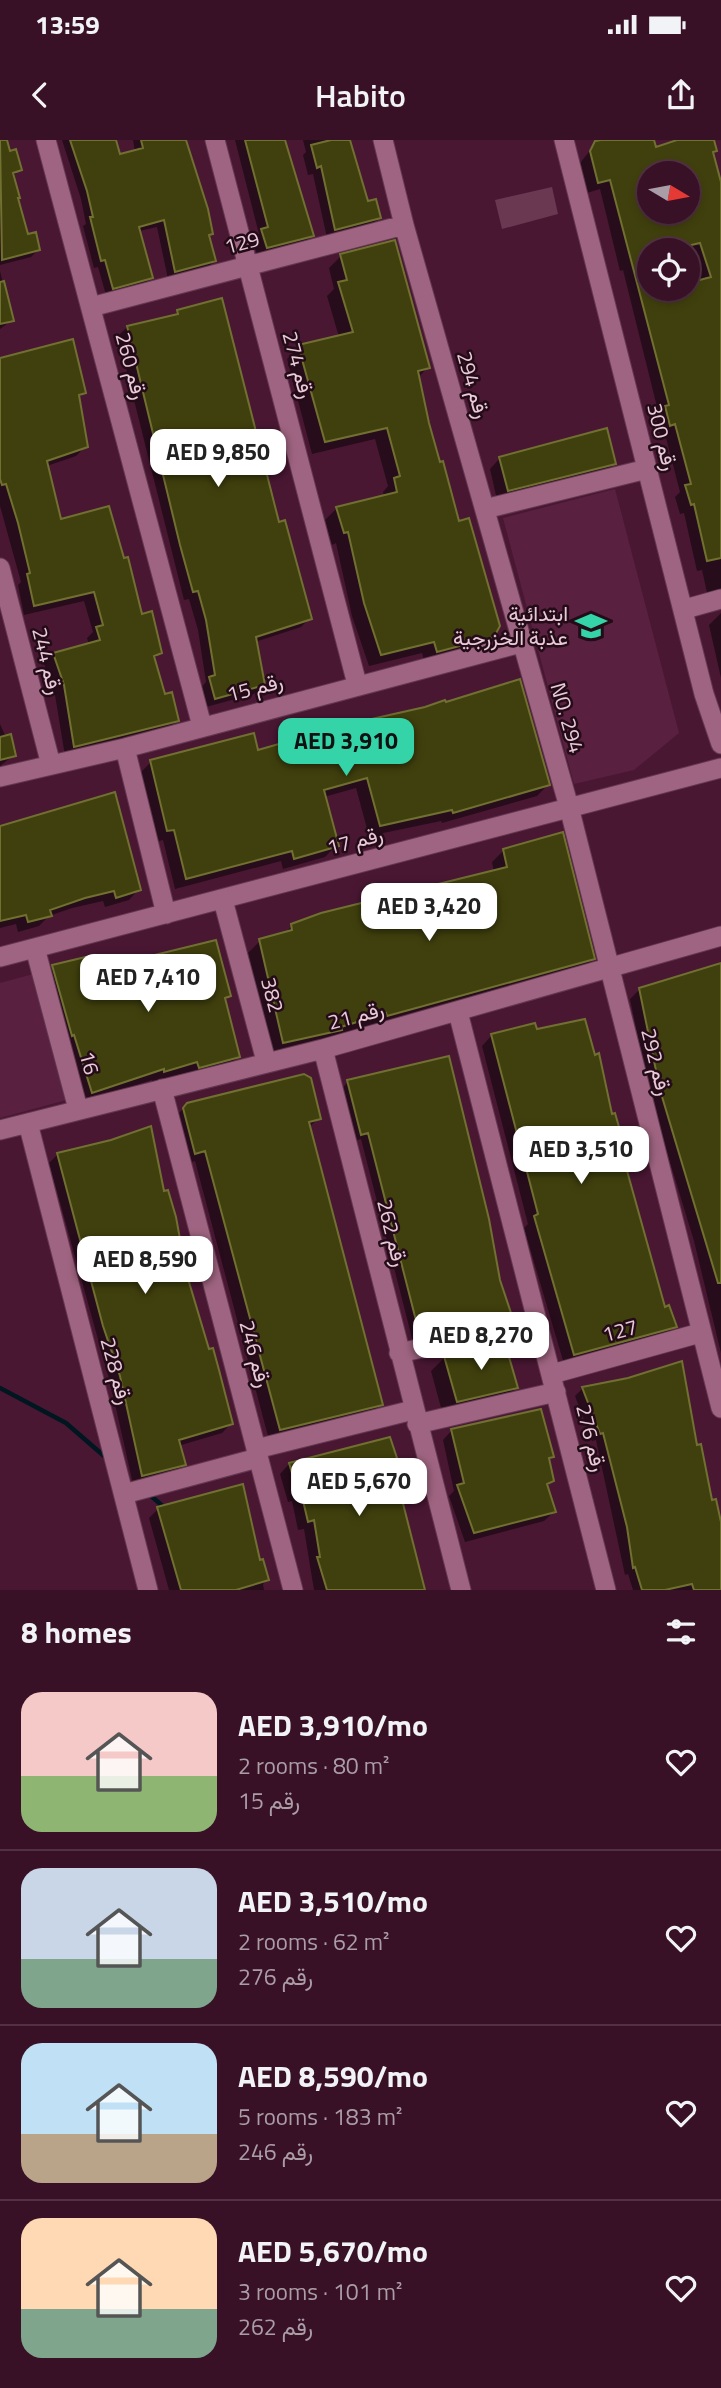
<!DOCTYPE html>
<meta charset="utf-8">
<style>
:root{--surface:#381126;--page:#3f1a2e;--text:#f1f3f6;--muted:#ab9da7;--line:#523143;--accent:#34d4a8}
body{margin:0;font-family:"Titillium Web",Vazirmatn,sans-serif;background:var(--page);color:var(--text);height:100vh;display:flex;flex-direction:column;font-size:26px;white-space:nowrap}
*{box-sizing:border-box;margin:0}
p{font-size:23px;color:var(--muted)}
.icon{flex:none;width:38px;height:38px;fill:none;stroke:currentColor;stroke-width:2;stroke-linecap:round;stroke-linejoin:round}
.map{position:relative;height:1450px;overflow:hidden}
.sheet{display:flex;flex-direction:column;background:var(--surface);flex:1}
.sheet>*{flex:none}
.needle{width:46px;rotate:100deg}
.controls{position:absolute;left:637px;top:21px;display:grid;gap:14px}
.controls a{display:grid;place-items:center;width:63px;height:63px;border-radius:50%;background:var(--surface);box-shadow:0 4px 10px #0003,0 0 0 2px var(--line);font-size:35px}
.price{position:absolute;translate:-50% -60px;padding:0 16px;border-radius:14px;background:#fff;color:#222;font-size:23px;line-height:46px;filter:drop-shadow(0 2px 4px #0008)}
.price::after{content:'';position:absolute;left:50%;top:42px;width:21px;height:16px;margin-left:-10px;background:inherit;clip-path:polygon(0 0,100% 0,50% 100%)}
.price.selected{background:var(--accent);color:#111}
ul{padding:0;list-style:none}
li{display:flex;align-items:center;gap:21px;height:175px;padding:0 21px}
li+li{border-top:2px solid var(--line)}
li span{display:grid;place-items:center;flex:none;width:196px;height:140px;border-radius:21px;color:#555}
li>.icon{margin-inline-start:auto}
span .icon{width:84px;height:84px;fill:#fffc;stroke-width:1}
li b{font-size:30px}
h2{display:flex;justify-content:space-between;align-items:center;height:84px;padding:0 21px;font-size:30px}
.status{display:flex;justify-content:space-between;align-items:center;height:49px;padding:0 35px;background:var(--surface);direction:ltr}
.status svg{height:19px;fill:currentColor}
header{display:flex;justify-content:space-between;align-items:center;height:91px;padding:0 21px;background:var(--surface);font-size:32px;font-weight:600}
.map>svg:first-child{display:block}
.built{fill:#592040}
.green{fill:#6b3852}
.shadow{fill:#0007;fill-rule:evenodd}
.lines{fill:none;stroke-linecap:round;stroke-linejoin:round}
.stream{stroke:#001621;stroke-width:4.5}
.building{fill:#40400e;stroke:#707031;stroke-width:2;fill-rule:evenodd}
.minor-casing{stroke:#633850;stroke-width:21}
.minor{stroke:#9f6481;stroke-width:19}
.labels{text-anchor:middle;stroke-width:5;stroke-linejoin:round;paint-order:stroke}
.street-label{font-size:21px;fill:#eac9d8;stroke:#230c18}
.poi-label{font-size:21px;fill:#eac9d8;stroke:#230c18;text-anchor:end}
</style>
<div class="status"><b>13:59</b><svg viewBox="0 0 49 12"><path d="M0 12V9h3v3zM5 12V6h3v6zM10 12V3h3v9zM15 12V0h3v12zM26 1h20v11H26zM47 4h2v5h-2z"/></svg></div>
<header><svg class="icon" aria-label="back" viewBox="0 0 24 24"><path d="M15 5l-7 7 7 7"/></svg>Habito<svg class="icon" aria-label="share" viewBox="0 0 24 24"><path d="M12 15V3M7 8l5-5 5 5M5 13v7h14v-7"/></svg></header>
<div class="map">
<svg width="721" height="1450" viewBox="0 0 721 1450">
<rect width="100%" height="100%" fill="#4a1733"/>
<!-- built -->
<path class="built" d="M615,349L679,593L634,630L574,644L503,378Z
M37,833L70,959L0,978V843Z"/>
<!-- green -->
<path class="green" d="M552,47L558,74L502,89L495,60Z"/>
<!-- shadow -->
<path class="shadow" d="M0,0H6L20,30L12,37L16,59L27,96L38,110L31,117L0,125Z
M62,0H114L118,16L135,12L133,0H184L211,94L207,97L214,121L207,128L168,139L157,87L139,91L151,138L143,145L106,155L98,127L94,128L83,86L86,84L81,59Z
M235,0H285L312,95L303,105L258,117L252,100L259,94Z
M303,0H349L366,63L379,78L371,86L327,98L313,34L308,35L303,15L306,12Z
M609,0H652L655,9L682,0H712L715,10L711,14L721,49V464L708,457L702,430L697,431L684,373L680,374L675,357L680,352L672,321L665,294L660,295L656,278L659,275L623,130L620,131L600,49L587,53L580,23L596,3ZM649,33H688V72H676L699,142L688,145V149H649V110H679L671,72H649Z
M341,116L428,227L418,238L427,283L492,495L479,508L425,523L422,513L369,526L352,476L336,403L332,405L325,380L337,368L384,357L383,352L388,346L375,299L312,314L287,219L299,207L339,197L327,156L334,149L329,128Z
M0,131L12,180L0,189Z
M178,171L310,478L301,487L255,502L263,545L254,554L206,567L201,548L206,542L198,490L189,459L184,460L118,196L127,187L173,177Z
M0,219L84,252L78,259L86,306L76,316L47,326L60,382L140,476L160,513L153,520L163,556L177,580L167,590L65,616L55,555L44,524L54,514L89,505L87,498L93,492L84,461L24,475L18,445L21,442L0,366Z
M500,318L614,324L603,334L497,360L490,329Z
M721,473V538L709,485Z
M0,584L14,615L0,626Z
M257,613L548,645L537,656L442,683L441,681L369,696L356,648L324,657L337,705L325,717L283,729L281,721L175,749L163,700L156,702L140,633L151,622Z
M0,688L139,749L129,760L105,767L103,761L72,768L49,776L39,786L18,792L16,784L0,788Z
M504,710L593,819L581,831L272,914L248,813L260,801L284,794L292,786L494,732L492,722Z
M135,822L229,856L224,861L238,917L227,928L187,938L186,933L153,943L152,940L80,963L42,838L53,827L97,836L130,826Z
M721,825V1213L694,1101L651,960L630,859L640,849Z
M492,895L610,976L625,1019L622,1022L663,1169L675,1186L665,1196L564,1224L524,1088L528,1084L482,906Z
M348,942L498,1141L510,1176L503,1183L413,1202L361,999L353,1001L341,949Z
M188,964L319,978L308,988L381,1264L370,1275L269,1300L195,1021L184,1024L176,976Z
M58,1014L163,1054L231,1284L222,1293L178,1306L184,1324L175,1333L133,1344L111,1246L49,1023Z
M445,1217L516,1248L502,1262L443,1275L431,1231Z
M583,1248L695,1307L710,1362L721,1382V1450H633L628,1434L625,1435L596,1300L592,1301L575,1256Z
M452,1290L552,1316L548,1320L552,1341L546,1347L554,1372L544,1381L465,1402L449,1356L454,1351L443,1300Z
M289,1324L398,1326L393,1331L425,1450H314L304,1389L298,1390L292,1361L288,1362L280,1334Z
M158,1369L259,1422L267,1440L263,1444L264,1450H169L149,1378Z"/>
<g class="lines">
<!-- stream -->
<path class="stream" d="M0,1248L66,1283L104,1316
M150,1355L166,1369"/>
</g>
<!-- building -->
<path class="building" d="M0,0H7L10,11L16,9L22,30L13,33L20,58H18L28,94L36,92L40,110L2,120Z
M70,0H116L120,14L143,8L141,0H186L208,69L213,94L209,95L216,121L175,132L164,80L139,87L153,138L113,149L105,120L101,121L90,77H93L87,51Z
M245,0H285L314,96L267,108L261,89L268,87Z
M331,0H350L368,61L376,59L381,78L335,90L321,26L317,28L311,5Z
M601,0H654L656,7L677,0H714L717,11L713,12L721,42V418L707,421L694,364L691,365L685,345L691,344L675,284L670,286L665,266L669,265L610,40L598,43L590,11L595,1ZM649,33H688V72H649ZM700,103L711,137L688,143V149H668L649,154V110H670Z
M395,100L430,228L418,231L429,283L440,322L443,321L459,381L469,378L500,486L494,497L437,512L434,502L381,515L364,463L348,392L344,393L336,367L397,352L394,338L400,336L387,288L325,302L298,205L353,192L338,142L347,140L340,114Z
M4,141L14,181L0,184V142Z
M222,158L279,382L285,380L312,479L256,497L265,545L215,559L209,537L215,535L206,480L198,451L193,452L180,405L127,186L178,174L177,170Z
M73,199L86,253L79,255L88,307L47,321L61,379L109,366L124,418L128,417L142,474L152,471L162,513L154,516L165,554L172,552L179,581L74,607L64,545L53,513L100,500L96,487L103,485L94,452L34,466L27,434L30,433L18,383L6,344L2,345L0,339V218Z
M607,288L616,324L508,351L499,317Z
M520,539L550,645L453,673L452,670L380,686L367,638L324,650L339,706L294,719L292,711L186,739L174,690L167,691L150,620L254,593L258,610L345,585L425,567L445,560L446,562Z
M11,594L16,616L0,620V597Z
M115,652L141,750L116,758L114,751L85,758L50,770L52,776L28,782L26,775L0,781V686Z
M563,692L595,819L387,876L386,873L341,887L342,890L283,903L259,799L292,790L291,784L321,773L507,727L503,709Z
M216,800L231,856L225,858L240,917L199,928L197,922L164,932V929L92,953L74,895L72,896L52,825L94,815L99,834L134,823V820Z
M721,823V1143H718L660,950L639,848Z
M585,879L595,915L599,913L612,974L615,973L621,994L627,1019L624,1020L665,1167L669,1165L677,1187L574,1215L534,1076L538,1074L491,894L535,883L537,889Z
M449,916L489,1079L500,1140L512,1176L420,1196L368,993L361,995L347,940Z
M304,934L311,938L321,979L309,982L383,1265L280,1290L205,1011L195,1014L183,968L187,963Z
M151,986L164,1051L168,1050L176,1077L186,1132L209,1209L213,1208L219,1230L233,1284L179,1300L186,1325L142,1336L120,1236L103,1186L57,1013L111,1000Z
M505,1203L518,1248L457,1262L444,1216Z
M682,1221L697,1305L701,1304L712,1360L716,1359L721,1382V1450H694L692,1444L665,1450H642L635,1427L633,1428L627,1387L603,1293L600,1294L582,1247L628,1238Z
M541,1269L554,1317L549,1318L554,1341L547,1344L556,1372L474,1393L457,1345L464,1343L451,1289Z
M390,1297L400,1327L394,1328L425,1450H327L317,1417H320L314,1380L308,1382L301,1352L298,1353L289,1323Z
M243,1344L260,1420L263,1419L269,1440L236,1450H181L157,1367Z"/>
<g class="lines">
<defs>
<path id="minor" d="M46,0L202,586
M215,0L357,544
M383,0L404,85L569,667L721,1268
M564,0L704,554L721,604
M91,167L404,85
M485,369L647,329
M0,428L51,625
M685,469L721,459
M125,608L166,774
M0,637L125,608L521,503
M223,760L266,921
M35,808L78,969
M0,817L721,628
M458,872L606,1450
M323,909L461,1450
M162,949L293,1450
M28,983L148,1450
M0,990L323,909L721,796
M399,1213L538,1183
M552,1234L700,1193
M417,1284L556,1252
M256,1309L413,1270
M124,1354L258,1318"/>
</defs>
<!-- minor casing -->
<use href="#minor" class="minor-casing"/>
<!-- minor -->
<use href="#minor" class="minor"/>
</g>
<!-- icons -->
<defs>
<symbol id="school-bare" viewBox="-9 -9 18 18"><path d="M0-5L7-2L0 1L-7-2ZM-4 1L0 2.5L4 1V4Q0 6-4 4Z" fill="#34d4a8" stroke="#230c18" stroke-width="2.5" paint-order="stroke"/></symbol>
</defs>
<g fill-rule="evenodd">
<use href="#school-bare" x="569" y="464" width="44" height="44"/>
</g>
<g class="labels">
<!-- street labels -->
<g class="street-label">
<text transform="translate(242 103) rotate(-15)" y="7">129</text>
<text transform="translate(298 225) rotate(75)" y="7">رقم 274</text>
<text transform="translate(131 226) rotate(75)" y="7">رقم 260</text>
<text transform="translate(473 245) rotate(74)" y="7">رقم 294</text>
<text transform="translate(662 297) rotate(76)" y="7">رقم 300</text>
<text transform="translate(47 521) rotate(76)" y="7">رقم 244</text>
<text transform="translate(255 548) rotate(-15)" y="7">رقم 15</text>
<text transform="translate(567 578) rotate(74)" y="7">NO. 294</text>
<text transform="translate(355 701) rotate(-15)" y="7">رقم 17</text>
<text transform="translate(272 855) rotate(75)" y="7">382</text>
<text transform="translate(356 876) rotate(-15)" y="7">رقم 21</text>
<text transform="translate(656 922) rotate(76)" y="7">رقم 292</text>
<text transform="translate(89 923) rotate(75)" y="7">16</text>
<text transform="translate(392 1093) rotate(76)" y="7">رقم 262</text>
<text transform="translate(620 1191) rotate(-15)" y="7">127</text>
<text transform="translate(255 1214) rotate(75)" y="7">رقم 246</text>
<text transform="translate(116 1231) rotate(75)" y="7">رقم 228</text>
<text transform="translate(591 1298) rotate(76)" y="7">رقم 276</text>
</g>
<!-- poi labels -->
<g class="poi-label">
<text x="568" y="481">ابتدائية<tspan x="568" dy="24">عذبة الخزرجية</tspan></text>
</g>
</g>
</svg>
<div class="controls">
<a><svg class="needle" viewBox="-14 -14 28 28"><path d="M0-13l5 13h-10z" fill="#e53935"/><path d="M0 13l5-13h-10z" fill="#ab9da7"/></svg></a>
<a><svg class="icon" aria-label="locate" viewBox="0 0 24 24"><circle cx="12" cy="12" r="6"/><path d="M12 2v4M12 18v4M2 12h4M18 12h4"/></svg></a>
</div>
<b class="price" style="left:218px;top:349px">AED 9,850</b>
<b class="price selected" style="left:346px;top:638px">AED 3,910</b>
<b class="price" style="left:429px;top:803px">AED 3,420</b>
<b class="price" style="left:148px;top:874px">AED 7,410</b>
<b class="price" style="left:581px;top:1046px">AED 3,510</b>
<b class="price" style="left:145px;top:1156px">AED 8,590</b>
<b class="price" style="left:481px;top:1232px">AED 8,270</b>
<b class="price" style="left:359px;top:1378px">AED 5,670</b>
</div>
<section class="sheet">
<h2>8 homes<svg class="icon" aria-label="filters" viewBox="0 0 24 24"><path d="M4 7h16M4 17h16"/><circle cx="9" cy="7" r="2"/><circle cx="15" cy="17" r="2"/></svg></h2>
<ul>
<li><span style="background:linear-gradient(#f6c9c9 60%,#8fb573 0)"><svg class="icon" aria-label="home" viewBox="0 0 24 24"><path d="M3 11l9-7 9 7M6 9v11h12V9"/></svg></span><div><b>AED 3,910/mo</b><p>2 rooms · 80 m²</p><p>رقم 15</p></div><svg class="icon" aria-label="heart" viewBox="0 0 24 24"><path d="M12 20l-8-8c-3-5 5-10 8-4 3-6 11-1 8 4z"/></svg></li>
<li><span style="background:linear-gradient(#c9d6e8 65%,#7fa58c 0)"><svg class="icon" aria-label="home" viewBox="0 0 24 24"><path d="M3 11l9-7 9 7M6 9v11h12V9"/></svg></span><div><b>AED 3,510/mo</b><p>2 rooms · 62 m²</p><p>رقم 276</p></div><svg class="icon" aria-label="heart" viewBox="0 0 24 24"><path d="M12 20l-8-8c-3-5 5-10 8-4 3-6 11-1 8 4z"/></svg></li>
<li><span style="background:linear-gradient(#bfe0f5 65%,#b9a48a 0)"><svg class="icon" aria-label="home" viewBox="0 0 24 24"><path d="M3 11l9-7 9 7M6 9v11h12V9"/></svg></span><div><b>AED 8,590/mo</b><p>5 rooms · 183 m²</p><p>رقم 246</p></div><svg class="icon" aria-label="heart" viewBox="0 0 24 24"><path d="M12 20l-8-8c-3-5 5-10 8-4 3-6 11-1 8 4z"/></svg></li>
<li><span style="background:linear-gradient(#ffd9b3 65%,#7fa58c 0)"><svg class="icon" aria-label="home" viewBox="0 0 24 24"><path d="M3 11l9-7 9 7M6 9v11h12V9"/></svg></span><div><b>AED 5,670/mo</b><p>3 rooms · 101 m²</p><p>رقم 262</p></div><svg class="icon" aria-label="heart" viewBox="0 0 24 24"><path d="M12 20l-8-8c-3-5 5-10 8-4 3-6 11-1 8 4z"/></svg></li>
</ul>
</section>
